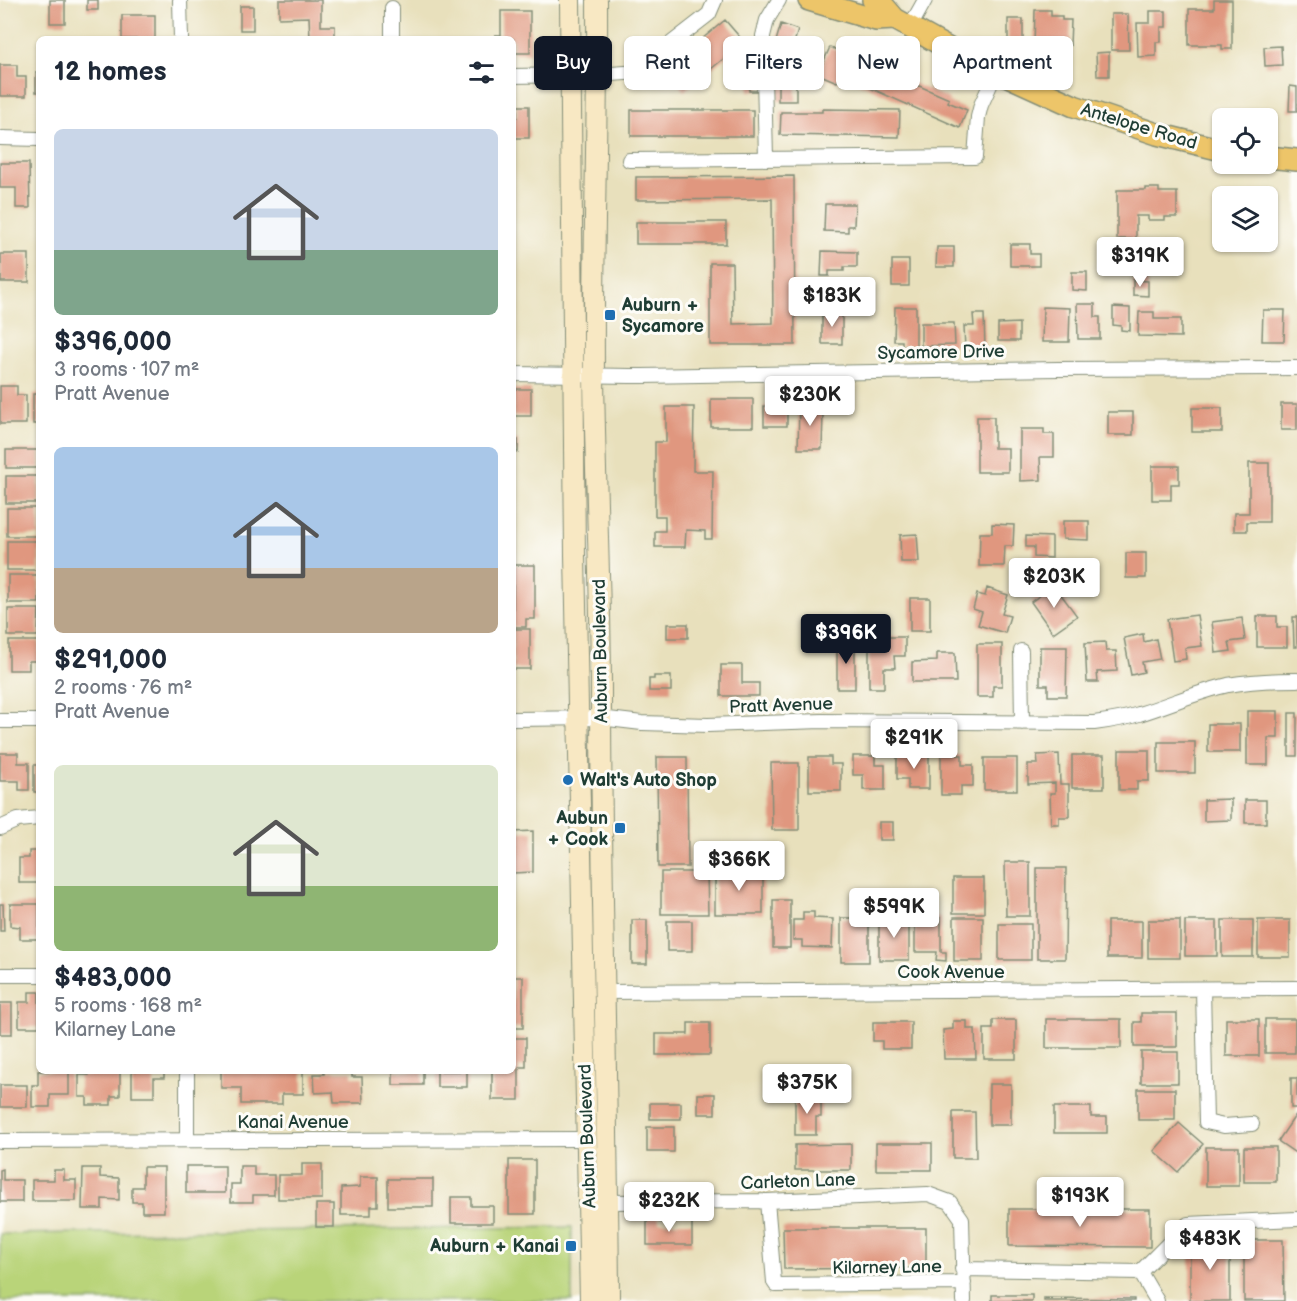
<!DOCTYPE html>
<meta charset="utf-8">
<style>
:root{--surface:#fff;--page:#f6f6f7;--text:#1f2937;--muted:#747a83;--accent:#111827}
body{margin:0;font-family:"Balsamiq Sans",sans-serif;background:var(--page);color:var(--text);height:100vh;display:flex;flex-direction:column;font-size:22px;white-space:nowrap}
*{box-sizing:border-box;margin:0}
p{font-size:20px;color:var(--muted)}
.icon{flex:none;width:33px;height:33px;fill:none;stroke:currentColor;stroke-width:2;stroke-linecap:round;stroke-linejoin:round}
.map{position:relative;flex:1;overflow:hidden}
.side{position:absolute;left:36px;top:36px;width:480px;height:1038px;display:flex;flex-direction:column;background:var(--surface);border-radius:9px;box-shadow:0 2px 4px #0004}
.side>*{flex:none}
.hud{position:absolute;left:534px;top:36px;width:570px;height:54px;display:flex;gap:12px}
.buttons{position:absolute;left:1212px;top:108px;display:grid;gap:12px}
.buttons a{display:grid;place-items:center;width:66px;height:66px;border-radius:9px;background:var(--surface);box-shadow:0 2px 4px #0004;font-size:30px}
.price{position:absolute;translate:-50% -51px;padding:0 14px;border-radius:6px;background:#fff;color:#222;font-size:20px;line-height:39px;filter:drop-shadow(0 2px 3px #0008)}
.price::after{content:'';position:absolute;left:50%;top:36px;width:18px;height:14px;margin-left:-9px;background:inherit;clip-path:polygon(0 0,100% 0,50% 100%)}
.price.active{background:var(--accent);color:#fff}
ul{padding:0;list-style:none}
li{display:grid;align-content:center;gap:12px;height:318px;padding:0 18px}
li span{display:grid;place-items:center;height:186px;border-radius:9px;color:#555}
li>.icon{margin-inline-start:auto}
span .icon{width:108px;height:108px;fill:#fffc;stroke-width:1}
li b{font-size:26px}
h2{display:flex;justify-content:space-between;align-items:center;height:72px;padding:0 18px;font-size:26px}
.pill{padding:0 21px;border-radius:9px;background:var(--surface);box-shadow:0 2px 4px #0004;font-size:21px;line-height:54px}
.pill.active{background:var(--accent);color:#fff}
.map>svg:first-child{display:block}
.green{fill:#b9d479;stroke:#6c8856;stroke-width:1.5}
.building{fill:#e0977f}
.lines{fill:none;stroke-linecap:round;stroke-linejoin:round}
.minor-casing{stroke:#848e78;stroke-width:16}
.secondary-casing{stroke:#848e78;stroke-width:22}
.primary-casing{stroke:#848e78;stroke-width:24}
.minor{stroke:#fff;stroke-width:14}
.secondary{stroke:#f8e8c3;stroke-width:20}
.primary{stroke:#edc569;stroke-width:21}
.poi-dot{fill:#1f6fb2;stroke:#fdfcf7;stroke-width:2}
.labels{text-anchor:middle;stroke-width:6;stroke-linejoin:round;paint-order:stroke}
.street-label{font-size:18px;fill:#1f3d34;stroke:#fdfcf7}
.poi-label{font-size:18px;font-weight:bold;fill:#1f3d34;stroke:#fdfcf7;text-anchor:start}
</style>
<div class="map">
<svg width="1297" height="1301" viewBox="0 0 1297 1301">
<rect width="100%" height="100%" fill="#fdfcf7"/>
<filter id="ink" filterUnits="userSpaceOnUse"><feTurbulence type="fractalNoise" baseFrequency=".0167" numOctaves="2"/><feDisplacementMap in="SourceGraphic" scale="12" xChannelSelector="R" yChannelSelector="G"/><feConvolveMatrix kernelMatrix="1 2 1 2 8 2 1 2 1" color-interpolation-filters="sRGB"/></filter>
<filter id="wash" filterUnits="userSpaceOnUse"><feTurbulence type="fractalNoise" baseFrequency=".008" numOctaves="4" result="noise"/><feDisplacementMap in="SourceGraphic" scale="24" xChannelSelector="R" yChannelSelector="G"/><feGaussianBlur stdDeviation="1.35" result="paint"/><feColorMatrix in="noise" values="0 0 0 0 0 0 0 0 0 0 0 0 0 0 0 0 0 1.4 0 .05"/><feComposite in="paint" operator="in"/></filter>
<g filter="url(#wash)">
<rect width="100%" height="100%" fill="#e8e0bc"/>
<!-- green -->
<path class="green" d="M572,1227V1301H0V1234Z"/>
<g id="blocks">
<!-- building -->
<path class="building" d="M50,0H65V23H50Z
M87,0H98V10H87Z
M279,0H321V26H335V39H310L309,17L279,18Z
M1214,0H1232V49H1222V45H1189V9H1214Z
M240,6H253V30H240Z
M1035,10H1051V16H1062V20H1071L1070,46H1034Z
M501,11H530V53H513V39H495V35H501Z
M1150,11H1166V27H1161V42H1156V56L1138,57L1137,23H1150Z
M1111,14H1128L1129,50H1111Z
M122,15H155V39H122Z
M1008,19H1023V40H1008Z
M725,20L744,42L684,91L669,73L705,43L702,39Z
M781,24L798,30L791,53L774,48Z
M632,46H663V61L632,62Z
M1281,46L1282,65L1265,66L1264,47Z
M795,47L815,52L811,68L791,63Z
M830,47L949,99L948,102L967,110L960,128L841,75L837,82L818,74Z
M1109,52V76H1097L1096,53Z
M0,65H17V77H26V96H0Z
M748,68H758L759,91H749Z
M36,72H39V92H36Z
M796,82V101H778V83Z
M1290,86L1297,87V111H1289Z
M517,106H529V138H513V117H517Z
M822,109L900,110L899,137L780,135L781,112H822Z
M631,110H753V136H631Z
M0,163H29L30,208H16V188H0Z
M794,176L795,345H710V263H732L733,324L773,323L772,199L636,200V177Z
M1146,188H1159V192H1177V217H1165V220H1148V216H1136V239H1117V190H1146Z
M825,204H855L854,226H848V232L824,231Z
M636,222H726V244H636Z
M1010,244H1030V254H1039V266H1010Z
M937,247H954V267H936Z
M822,251L857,252V267H844V271H829V276H821Z
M1112,251H1141L1140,268L1112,267Z
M1,254H29V282H1Z
M892,260H909V286H892Z
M1072,272H1087V291L1072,290Z
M1133,280L1148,281V296L1133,295Z
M1077,304H1095V317H1100V339H1078Z
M895,307H916V346H902V341H894Z
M1043,307L1070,308L1069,342H1042Z
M1113,307L1130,308V331L1121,330V326L1113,325Z
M1263,310H1285L1284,341H1262Z
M822,311H842V344H822Z
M1139,312H1154V319H1181V337L1138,336Z
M973,314H984L985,349L965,350L964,326H974Z
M921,323H954L955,345L921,346Z
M1019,323V341H998V324Z
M0,386H17V395H26V424H0Z
M513,389H531V416H513Z
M33,394H39V424H33Z
M711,399H753V427H711Z
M799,404H820V413H823L822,449H798Z
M1281,404H1297V430H1281Z
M764,406H787V426H764Z
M666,407H694L693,471H713L712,539H705V531L686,530L685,547H655V531H665V516H655V442H666Z
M1192,408H1222V432H1192Z
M1108,412H1133V435H1108Z
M977,417H994V448H1008V472H977Z
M1020,429H1044V434H1054V457H1040L1041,480L1020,481Z
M513,440H518V452H513Z
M6,450H39V468H6Z
M1249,463H1269V522H1247V531H1234V513H1249Z
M1152,466H1179V484H1171V500H1152Z
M6,476H39V503H6Z
M7,508H39V536H7Z
M1063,521H1089V540L1063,539Z
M992,524L1014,525L1013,546H1005L1004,566H979L980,533H992Z
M917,534L919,562H901L900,535Z
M1026,536L1052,537V558L1034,557V547H1026Z
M7,541H39V570H7Z
M1126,553H1146V578H1126Z
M513,565H535V619H526V627H513Z
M8,575H39V603H8Z
M1054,585L1077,616L1053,633L1031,602Z
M987,588L1008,595L1002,614L1010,616L1005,633L978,625L982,612L973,609L977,594L985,596Z
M910,598H930V631H910Z
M8,609H39L38,636H8Z
M1197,615L1202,646L1185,648L1186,659L1173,661L1167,619Z
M1257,616H1277V627H1287V647H1257Z
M1293,617H1297V647H1294Z
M1242,618L1245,640L1229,642L1231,651L1216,653L1212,622Z
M667,624H688V638H667Z
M513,629H530V669H513Z
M1143,634L1144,642L1156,639L1160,659L1142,662L1144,672L1131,675L1124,638Z
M869,637H905V656H894L895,668H884V688H869Z
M9,641H39V661H29V670H9Z
M837,642H855V689H837Z
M1105,642L1106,651H1116L1117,671L1097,672L1098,682H1087L1085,643Z
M977,644H1002V686H993V697H977Z
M1040,647H1067L1066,696H1048V685H1040Z
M937,653H955L956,682H912V662L937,661Z
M721,665H742V683H759V696H721Z
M654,676H671V691H649V679H654Z
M1247,711H1278V738H1268V765H1247Z
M1289,713H1297V756H1289Z
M1208,724H1240V752H1208Z
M1158,742H1195V773H1158Z
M1119,750H1149V781H1137V790H1119Z
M0,753H18V763H29V790H19V781H0Z
M897,753H929V789H908V779H897Z
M1059,754L1060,784H1069V817H1059V824H1051L1050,793H1055V783L1028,784V764H1038L1037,755Z
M941,755H962V765H973V786H961V795H941Z
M1072,755H1104V788H1072Z
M853,756H875V765H885V790H863V775H853Z
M657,757H687L688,867H658Z
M809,757H831V764H841V791H809Z
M984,758H1017V790H984Z
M771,763H799V830H772Z
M34,765H39V792H34Z
M1231,799V820L1204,821V800Z
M1245,800H1266V823H1245Z
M879,822H893V840H879Z
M533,831V872L513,873V832Z
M29,851H39V883H19V858H29Z
M1005,862H1030V916H1006Z
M1037,868H1066L1065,959H1037Z
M715,869H763V914H715Z
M661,872H707L708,914H661Z
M953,878H984V913H953Z
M773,900H790V948H773Z
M0,904H3L4,931H0Z
M10,904H39V939H20V927L10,926Z
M803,912H814V918L833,919L832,948L802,947V940H793V920H803Z
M879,917H909V960H879Z
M915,917H941V952H946V961L936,960L937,952H915Z
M954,917H983V961H954Z
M841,918H869V962H841Z
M632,920H647V964H632Z
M1148,920H1180V958H1148Z
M1222,920H1253V957H1222Z
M1258,920H1290V957H1258Z
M667,921H692V951H667Z
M1107,921H1142V958H1107Z
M1185,921H1217V956H1185Z
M999,924H1031V960H999Z
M513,977H523V1028H513Z
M29,992H39V1027H19V1002H29Z
M0,1003H12V1034H0Z
M1141,1013H1177V1047H1134V1022H1141Z
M1046,1019H1121V1048H1046Z
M1226,1019H1259V1056H1226Z
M1265,1019H1295V1053H1265Z
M993,1020H1016V1059H984V1029H993Z
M953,1021H967V1029H975L976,1059H944L943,1030L953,1029Z
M873,1022H911V1049H882V1041H873Z
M688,1023H710V1055H656V1034H688Z
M513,1038H526V1067H519V1100H492V1071H513Z
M1141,1052H1178V1083H1141Z
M38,1071H69V1095H50V1107H32V1085H38Z
M89,1071H120V1096H111V1105H87V1097H79V1075H89Z
M132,1071H164V1078H154V1097H132Z
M221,1071H303V1094H282V1104H241V1088H221Z
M324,1071H352V1077H362L363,1103H334L333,1092L315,1093L314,1074H324Z
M393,1071H423V1085H393Z
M437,1071H467V1087H437Z
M1291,1078H1297V1108H1291Z
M989,1084H1011V1125H989Z
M0,1085H27V1107H0Z
M1138,1089H1175V1120H1138Z
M698,1094H715V1114H698Z
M795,1097H821V1117H816V1135H795Z
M650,1103H681V1119H650Z
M1054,1107H1091V1117H1107V1133H1054Z
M953,1112H975L976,1158H953Z
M1297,1113V1154L1278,1141Z
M1179,1123L1203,1144L1178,1172L1154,1151Z
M647,1127H674V1152H647Z
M876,1143H932V1170H876Z
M851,1144V1170H795V1145Z
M1206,1147H1239V1186H1206Z
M1244,1147H1276V1182H1244Z
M509,1160H535V1214H509Z
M302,1164H322V1199H278V1175H302Z
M186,1166H225V1193H186Z
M240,1166H254V1175H274V1195H253V1202H231V1184H240Z
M143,1167H164V1212H142V1202H132V1187H143Z
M83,1168H100V1177L119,1178V1200L102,1199V1209H82Z
M3,1169V1180H22V1202H0V1170Z
M54,1170H64V1180H76V1201H32V1180H54Z
M360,1177H378V1206H371V1215H341V1188L360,1187Z
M388,1179H433V1207H388Z
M451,1197H471V1206H493V1223H451Z
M316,1204H334V1227H316Z
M1009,1209H1150V1247L1009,1246Z
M647,1217H659V1222H692V1245H647Z
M783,1228H926V1268L784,1269Z
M1230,1240V1301H1190V1241Z
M1244,1240H1283L1284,1301H1244Z
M992,1295H1032V1301H992Z
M1044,1298L1134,1299V1301H1044Z"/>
</g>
</g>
<g filter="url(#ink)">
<use href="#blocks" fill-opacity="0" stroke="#848e78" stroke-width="1.5"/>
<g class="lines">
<defs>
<path id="minor" d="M180,0L181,39
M392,8V39
M910,27L925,0
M598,75L666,70L669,45L709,14L715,0
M513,76L571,75
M0,138L39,139
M766,158L763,36L767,20L779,0
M629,160L975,157L978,117L981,105L996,72
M513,374C556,374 599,376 642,376L1058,369L1297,368
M1021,651L1022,723
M513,719L600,718L642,723L708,725L822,721L1094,723C1109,721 1124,719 1139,714C1169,705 1197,692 1228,685C1251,681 1274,680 1297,680
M0,721H39
M0,828L18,820L39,818
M0,975H39
M1203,989L1206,1122L1224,1126L1252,1124
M604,992L1297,988
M187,1071V1140
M0,1141L586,1139
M767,1201L774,1282L776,1285L964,1283
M600,1202L767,1201L928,1194L950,1202L962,1219L964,1301
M962,1269L1140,1272L1188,1224L1297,1219
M1140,1272L1157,1301"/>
<path id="secondary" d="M570,0L575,555L590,1301
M597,0C598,124 593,248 594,373C595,479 601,586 601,693C601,896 608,1098 609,1301"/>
<path id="primary" d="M809,0L876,20L895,19
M873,0L882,4L895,19L953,51L1074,106L1157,134L1222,150
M1268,157L1297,160"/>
</defs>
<!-- minor casing -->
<use href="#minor" class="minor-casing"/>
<!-- secondary casing -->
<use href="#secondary" class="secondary-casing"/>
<!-- primary casing -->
<use href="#primary" class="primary-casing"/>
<!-- minor -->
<use href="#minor" class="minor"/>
<!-- secondary -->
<use href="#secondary" class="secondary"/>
<!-- primary -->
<use href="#primary" class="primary"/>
</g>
</g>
<!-- markers -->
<g class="poi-dot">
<rect x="604" y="309" width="12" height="12" rx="3"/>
<circle cx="568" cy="780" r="6"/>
<rect x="614" y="822" width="12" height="12" rx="3"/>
<rect x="565" y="1240" width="12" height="12" rx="3"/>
</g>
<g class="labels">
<!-- street labels -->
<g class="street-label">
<text transform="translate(1139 126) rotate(17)" y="6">Antelope Road</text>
<text transform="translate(941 352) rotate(-1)" y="6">Sycamore Drive</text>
<text transform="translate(600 651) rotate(-91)" y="6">Auburn Boulevard</text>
<text transform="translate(781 705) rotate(-2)" y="6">Pratt Avenue</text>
<text x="951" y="978">Cook Avenue</text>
<text x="293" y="1128">Kanai Avenue</text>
<text transform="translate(587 1136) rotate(-92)" y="6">Auburn Boulevard</text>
<text transform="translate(798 1181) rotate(-2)" y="6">Carleton Lane</text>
<text transform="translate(887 1267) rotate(-1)" y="6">Kilarney Lane</text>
</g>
<!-- poi labels -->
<g class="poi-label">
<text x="622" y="311">Auburn +<tspan x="622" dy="21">Sycamore</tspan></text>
<text x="580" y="786">Walt's Auto Shop</text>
<text x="608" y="824" text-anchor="end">Aubun<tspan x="608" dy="21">+ Cook</tspan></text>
<text x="559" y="1252" text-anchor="end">Auburn + Kanai</text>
</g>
</g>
</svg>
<div class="buttons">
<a><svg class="icon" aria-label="locate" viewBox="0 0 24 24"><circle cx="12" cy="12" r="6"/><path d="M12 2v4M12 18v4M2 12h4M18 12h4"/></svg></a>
<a><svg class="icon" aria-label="layers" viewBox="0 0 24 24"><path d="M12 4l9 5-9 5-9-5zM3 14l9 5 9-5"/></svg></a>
</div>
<b class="price" style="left:1140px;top:288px">$319K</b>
<b class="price" style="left:832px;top:328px">$183K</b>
<b class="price" style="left:810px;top:427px">$230K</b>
<b class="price" style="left:1054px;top:609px">$203K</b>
<b class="price active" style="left:846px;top:665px">$396K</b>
<b class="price" style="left:914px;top:770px">$291K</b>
<b class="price" style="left:739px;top:892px">$366K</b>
<b class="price" style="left:894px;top:939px">$599K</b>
<b class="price" style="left:807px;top:1115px">$375K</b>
<b class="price" style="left:1080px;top:1228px">$193K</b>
<b class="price" style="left:669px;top:1233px">$232K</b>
<b class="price" style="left:1210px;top:1271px">$483K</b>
<div class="hud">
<a class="pill active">Buy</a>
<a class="pill">Rent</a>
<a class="pill">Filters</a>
<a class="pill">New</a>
<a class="pill">Apartment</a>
</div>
<section class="side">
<h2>12 homes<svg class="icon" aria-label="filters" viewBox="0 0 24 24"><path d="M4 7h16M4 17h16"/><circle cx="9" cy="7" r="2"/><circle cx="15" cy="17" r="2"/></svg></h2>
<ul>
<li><span style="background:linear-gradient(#c9d6e8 65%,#7fa58c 0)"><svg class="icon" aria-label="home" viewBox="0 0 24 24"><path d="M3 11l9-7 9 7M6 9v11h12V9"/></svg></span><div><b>$396,000</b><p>3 rooms · 107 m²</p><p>Pratt Avenue</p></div></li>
<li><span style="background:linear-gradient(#a9c7e8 65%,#b9a48a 0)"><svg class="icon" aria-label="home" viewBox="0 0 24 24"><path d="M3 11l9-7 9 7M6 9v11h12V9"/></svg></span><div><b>$291,000</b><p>2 rooms · 76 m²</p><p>Pratt Avenue</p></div></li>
<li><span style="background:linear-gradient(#dfe7d0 65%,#8fb573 0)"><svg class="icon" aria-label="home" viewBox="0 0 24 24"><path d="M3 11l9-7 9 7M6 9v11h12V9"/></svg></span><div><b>$483,000</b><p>5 rooms · 168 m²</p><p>Kilarney Lane</p></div></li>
</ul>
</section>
</div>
